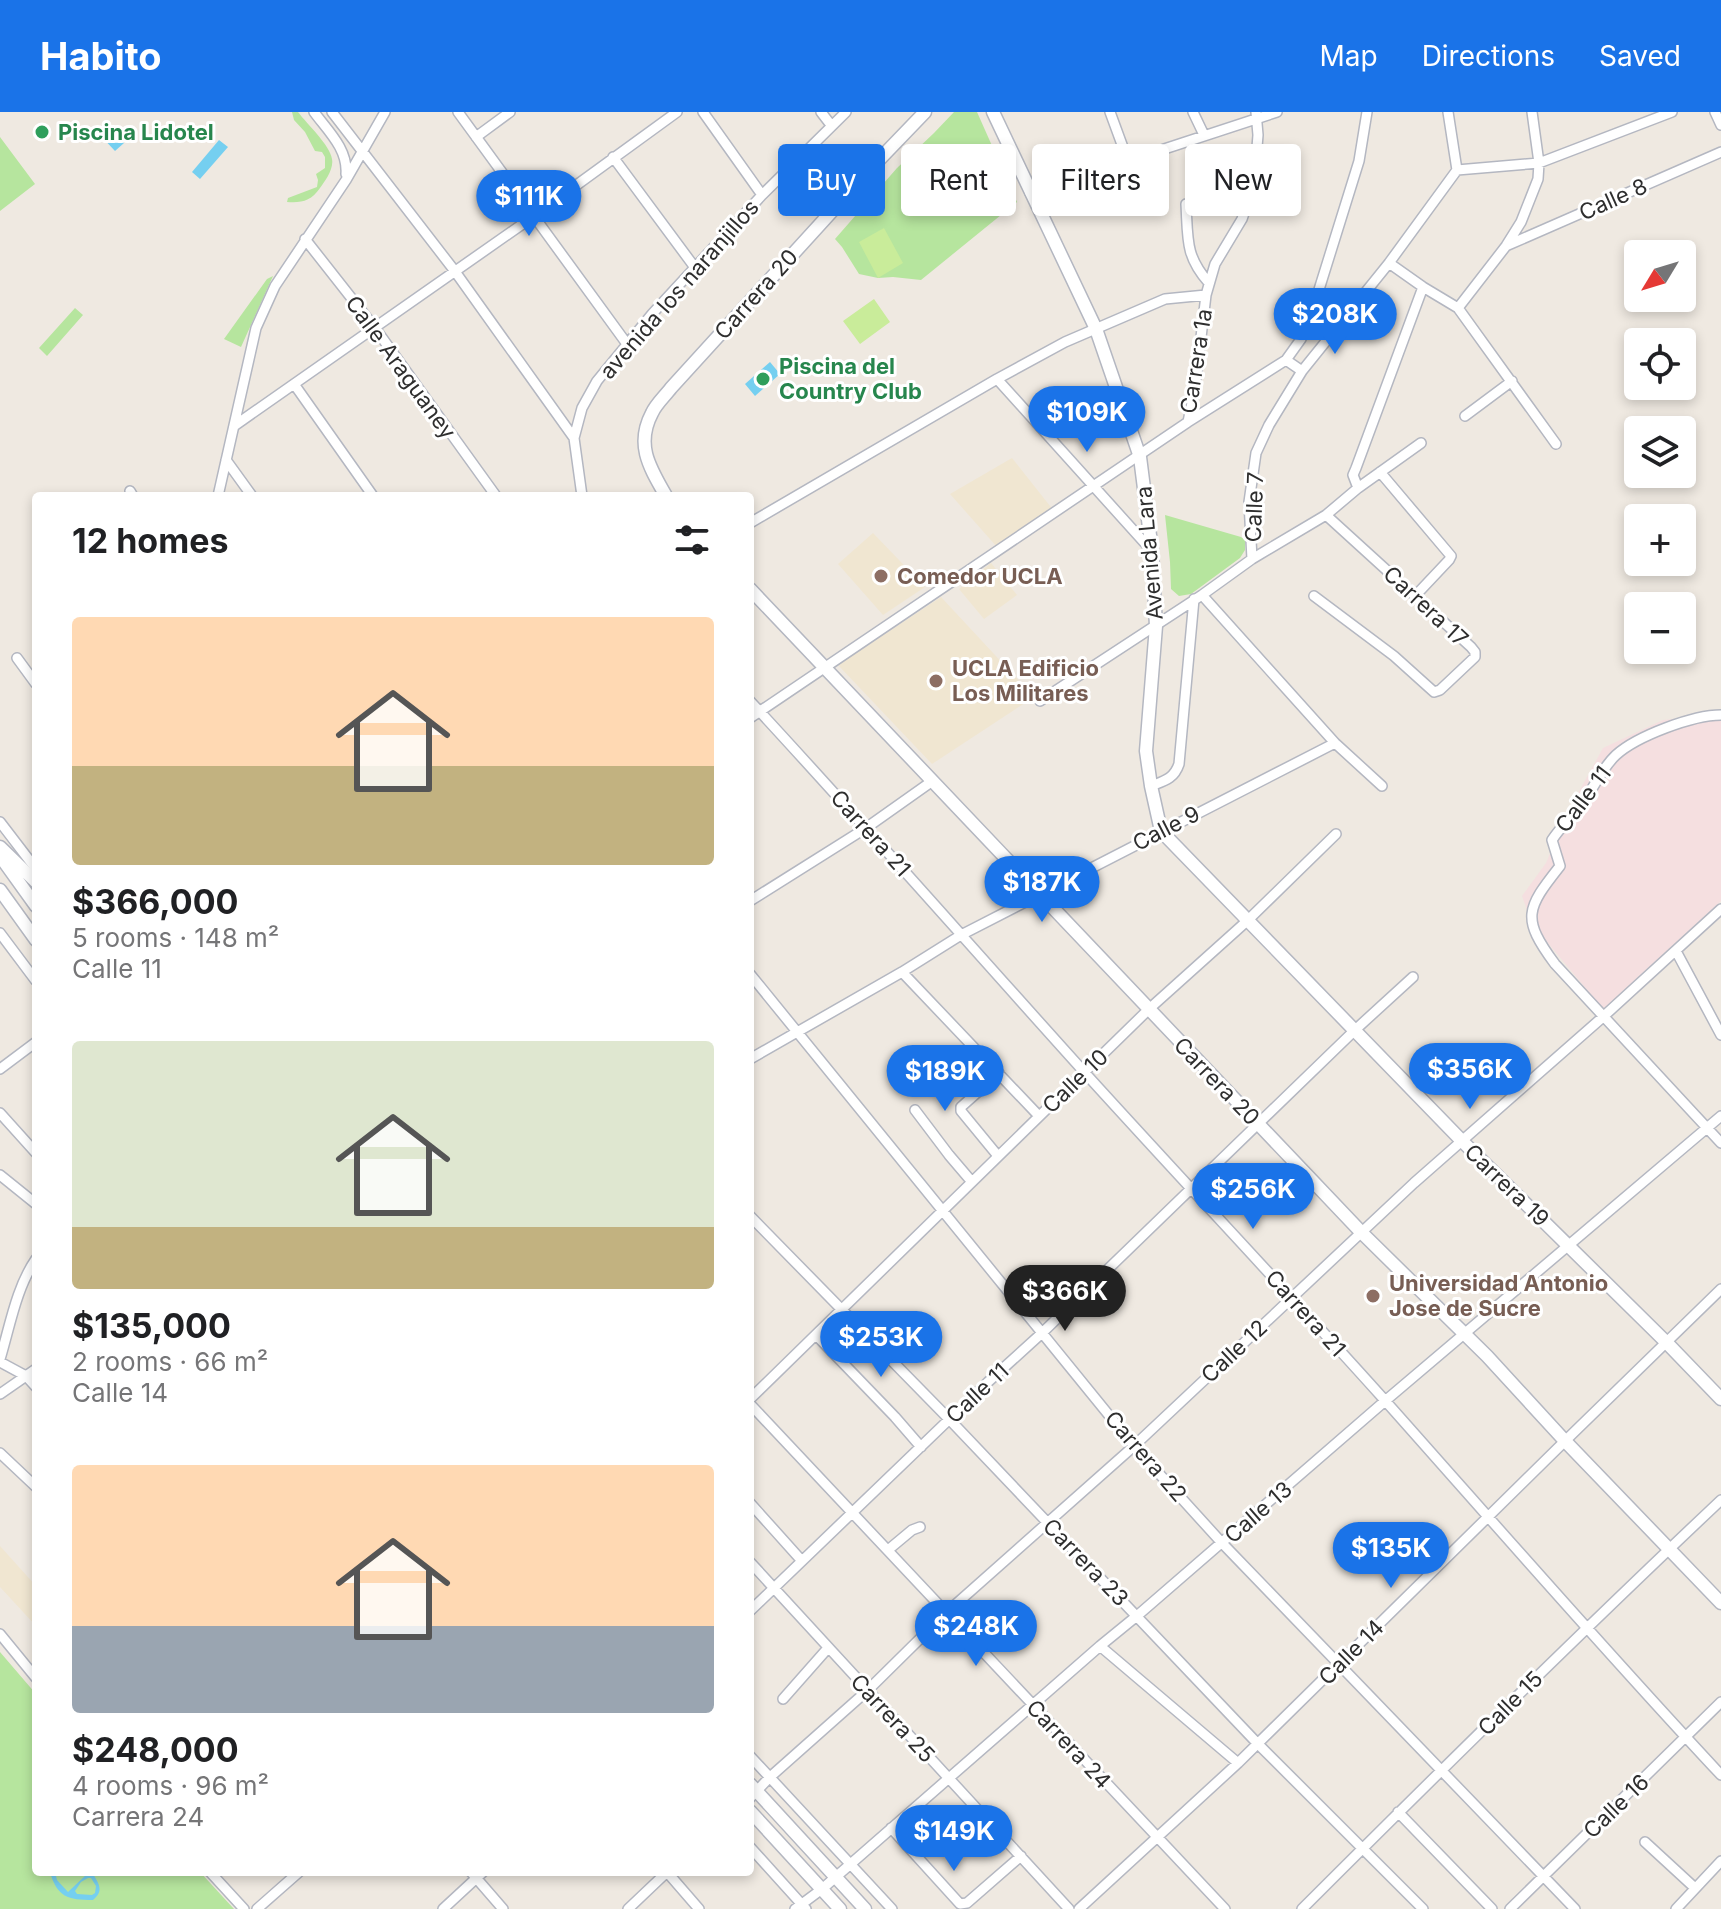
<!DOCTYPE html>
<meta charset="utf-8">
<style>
:root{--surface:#fff;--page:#f6f6f6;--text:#202124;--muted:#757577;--accent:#1a73e8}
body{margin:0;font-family:Inter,sans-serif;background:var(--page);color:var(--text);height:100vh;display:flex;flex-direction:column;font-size:30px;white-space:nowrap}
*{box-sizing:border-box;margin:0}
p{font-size:26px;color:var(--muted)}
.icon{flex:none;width:44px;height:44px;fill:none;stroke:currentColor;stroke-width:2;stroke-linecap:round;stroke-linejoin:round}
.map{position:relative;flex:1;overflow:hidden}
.sheet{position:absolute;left:32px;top:380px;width:722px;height:1384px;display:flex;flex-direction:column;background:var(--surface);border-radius:8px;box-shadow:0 4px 12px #0003}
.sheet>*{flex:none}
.top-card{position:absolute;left:778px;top:32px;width:760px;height:72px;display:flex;gap:16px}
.needle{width:52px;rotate:232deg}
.buttons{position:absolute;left:1624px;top:128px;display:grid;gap:16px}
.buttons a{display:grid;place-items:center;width:72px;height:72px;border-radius:8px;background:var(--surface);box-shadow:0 4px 12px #0003;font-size:40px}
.price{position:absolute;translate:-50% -68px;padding:0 18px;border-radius:28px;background:var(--accent);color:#fff;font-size:26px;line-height:52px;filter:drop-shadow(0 2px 4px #0008)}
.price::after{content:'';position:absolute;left:50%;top:48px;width:24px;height:18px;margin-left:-12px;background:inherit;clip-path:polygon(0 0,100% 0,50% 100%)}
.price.current{background:#222;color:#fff}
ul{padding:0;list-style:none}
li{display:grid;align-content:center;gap:16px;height:424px;padding:0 40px}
li span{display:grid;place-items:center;height:248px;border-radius:8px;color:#555}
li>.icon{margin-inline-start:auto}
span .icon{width:144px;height:144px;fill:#fffc;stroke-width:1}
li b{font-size:34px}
h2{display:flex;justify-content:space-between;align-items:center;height:96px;padding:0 40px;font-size:34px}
.chip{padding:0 28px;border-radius:8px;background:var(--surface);box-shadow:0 4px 12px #0003;font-size:28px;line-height:72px}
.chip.current{background:var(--accent);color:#fff}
header{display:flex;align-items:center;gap:48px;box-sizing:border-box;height:112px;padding:0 40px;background:var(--accent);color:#fff}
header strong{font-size:38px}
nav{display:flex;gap:44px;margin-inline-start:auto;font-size:28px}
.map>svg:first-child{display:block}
.education{fill:#f0e6d1}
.medical{fill:#f5dfe0}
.green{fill:#b6e59e}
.pitch{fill:#c9ec9a}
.water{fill:#75cff0;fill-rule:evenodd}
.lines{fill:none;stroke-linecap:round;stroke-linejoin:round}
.street-casing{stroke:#b4b7c1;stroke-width:12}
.secondary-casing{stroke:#b4b7c1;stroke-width:15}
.street{stroke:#fff;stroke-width:9}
.secondary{stroke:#fff;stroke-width:12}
.leisure-dot{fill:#2e9e5b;stroke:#fff;stroke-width:3}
.education-dot{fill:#8d6e63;stroke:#fff;stroke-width:3}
.labels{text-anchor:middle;stroke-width:6;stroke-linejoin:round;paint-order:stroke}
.leisure-label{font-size:22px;font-weight:bold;fill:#27864d;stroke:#fff;text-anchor:start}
.street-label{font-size:22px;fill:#2e2e2e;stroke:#fff}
.education-label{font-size:22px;font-weight:bold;fill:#785e54;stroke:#fff;text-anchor:start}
</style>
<header>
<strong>Habito</strong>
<nav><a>Map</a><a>Directions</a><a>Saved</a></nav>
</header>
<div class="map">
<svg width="1721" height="1797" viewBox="0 0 1721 1797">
<rect width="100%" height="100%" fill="#efe9e1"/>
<!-- education -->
<path class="education" d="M1012,346L1054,399L997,435L950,382Z
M873,421L925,475L883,503L838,452Z
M991,451L1017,483L984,507L959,477Z
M941,485L1034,585L932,652L838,553Z
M0,1434L36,1474V1514L0,1475Z"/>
<!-- medical -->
<path class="medical" d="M1721,602V789L1603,897L1532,812L1522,784L1546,751L1567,701L1603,636L1663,608Z"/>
<!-- green -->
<path class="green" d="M292,0H298C307,12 330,33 332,47C334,57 325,69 320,76C311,89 302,91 287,90L288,86L317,75L318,68L316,62L325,56V45L322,40L315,39L305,20L294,8Z
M954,0H977L1017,90L921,168L893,165L878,166L859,162L842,135L835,127L897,56L934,21Z
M0,25L35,72L0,99Z
M273,164L241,235L224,227L267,167Z
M75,196L83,203L47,244L39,236Z
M1165,403L1241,425L1245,428V438L1240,446L1191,482L1179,484L1171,477L1170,450Z
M0,1540L36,1582V1760H200L234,1797H0Z"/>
<!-- pitch -->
<path class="pitch" d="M884,116L903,151L878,166L859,130Z
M874,187L890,210L860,232L843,209Z"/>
<!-- water -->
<path class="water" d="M107,13L124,31L115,39L99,22Z
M219,28L228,35L200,67L192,60Z
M770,250L780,262L755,284L745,272Z
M50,1760H55L57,1768L68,1780L85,1764L82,1760H92C98,1771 105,1778 93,1788C68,1788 57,1785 50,1760ZM88,1766H91L96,1774L95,1781L92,1783L77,1782L75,1779L81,1770Z"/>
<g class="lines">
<defs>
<path id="street" d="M314,0C328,19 348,37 346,62
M332,0L454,158L574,326
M458,0L627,232
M703,0L762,83
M821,0L831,13
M1110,0L1128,49
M1193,0L1204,23
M1448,0L1457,58
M1715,0L1721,13
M476,25L510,0
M613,45L696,157
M1030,81L1277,0
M1186,92C1188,127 1185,144 1209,171
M305,127L375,216L496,384
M1506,134L1721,40
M1389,151L1423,175L1458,196L1556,332
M1458,196L1506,134L1521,110L1538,67L1539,51L1532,0
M1302,259L1286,248L1301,227L1317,184L1359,49L1367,0
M997,267L1152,439
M294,272L373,384
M1465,304L1512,269
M1188,310L1286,248
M234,314L534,104L677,0
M226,348L252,384
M1380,360L1451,444L1449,448L1416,483
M1358,376L1353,363L1356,356L1423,175
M130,379L133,384
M218,384L256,216L275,174L346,68L385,0
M582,384L574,326L582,296L597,269L652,202L762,83L846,0
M750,411L997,267L1065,230L1165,187L1206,183
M1252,447L1249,390L1256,341L1269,313L1302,259L1389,151L1457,58L1539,51L1672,0
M1202,483L1335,631L1382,674
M1314,484L1394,544L1434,580L1440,578L1475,545V540L1471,535L1326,403
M17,546L36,572
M750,589C864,712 974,838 1086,962C1184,1070 1284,1176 1381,1284C1494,1411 1605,1539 1721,1663
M1040,589L1202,483L1252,447L1326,403L1358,376L1421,331
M1721,603C1693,603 1637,624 1616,643C1602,656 1595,674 1584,689C1574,703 1561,714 1552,728L1560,754C1526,797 1521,806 1555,852L1721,1031
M750,606L1188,310L1195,276L1206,183L1215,152L1242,107L1254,72L1258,23L1256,0
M1151,674C1164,669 1174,667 1179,652L1194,487
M0,710L36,757
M750,789L866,716L931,670
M0,821L36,869
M1676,839L1721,923
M902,860L1039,1004
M750,862L1134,1334L1222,1431L1575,1797
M750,947L902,860L961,823L1335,631
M0,957L36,930
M915,998L949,1043L972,1070
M0,1001L36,1041
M998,1044L961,999V995L999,961
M0,1063L36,1092
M750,1104L949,1307L1258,1632L1423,1797
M816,1223L895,1305L921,1335
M0,1247C10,1214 16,1176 36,1147
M0,1250L26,1264L36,1275
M0,1282L36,1257
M750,1287L1149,897L1247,809L1336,722
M750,1292L1225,1797
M0,1341L36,1375
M750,1391L802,1449
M888,1438L912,1418L920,1415
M750,1450L1069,1797
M750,1499L988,1270L1042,1221L1355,918L1413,865
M0,1522L36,1566
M1100,1534L1238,1651
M783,1587L828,1536
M750,1644L892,1797
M750,1686L770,1665L868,1578L947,1500L1134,1334L1414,1071L1604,904L1721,797
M1398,1700L1492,1797
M891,1716L960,1792L967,1791L1021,1744
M1645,1730L1695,1776
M750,1735L806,1797
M210,1760L244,1797
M471,1760L503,1797
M667,1760L699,1797
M257,1797L299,1760
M443,1797L483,1760
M628,1797L667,1760
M795,1797L822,1777L1100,1534L1138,1503L1385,1289L1721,1004
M1079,1797L1238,1651L1565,1329L1721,1177
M1302,1797C1440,1659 1579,1522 1721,1388
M1510,1797L1721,1590
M1676,1797L1721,1749"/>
<path id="secondary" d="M993,0L1096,217L1140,345L1152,439L1156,514L1146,639L1151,674L1161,719L1461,1028L1667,1231L1721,1287
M666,384C650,356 635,333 652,301C656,292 665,284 671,276L874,53L925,0
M750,477L1361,1120L1487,1244L1565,1329L1721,1491
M0,735L36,770
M0,744L36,794
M0,778L36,828
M750,1672L865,1797
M750,1699L840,1797"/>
</defs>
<!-- street casing -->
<use href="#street" class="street-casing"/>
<!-- secondary casing -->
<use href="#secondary" class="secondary-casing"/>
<!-- street -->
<use href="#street" class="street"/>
<!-- secondary -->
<use href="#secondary" class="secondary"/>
</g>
<!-- markers -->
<g class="leisure-dot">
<circle cx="42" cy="20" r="8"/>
<circle cx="763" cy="267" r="8"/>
</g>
<g class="education-dot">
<circle cx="881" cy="464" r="8"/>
<circle cx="936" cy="569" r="8"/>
<circle cx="1373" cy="1184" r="8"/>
</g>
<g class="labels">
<!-- leisure labels -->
<g class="leisure-label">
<text x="58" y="28">Piscina Lidotel</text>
<text x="779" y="262">Piscina del<tspan x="779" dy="25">Country Club</tspan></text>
</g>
<!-- street labels -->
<g class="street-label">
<text transform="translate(1613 87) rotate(-24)" y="8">Calle 8</text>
<text transform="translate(679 177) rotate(-49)" y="8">avenida los naranjillos</text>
<text transform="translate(756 182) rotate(-48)" y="8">Carrera 20</text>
<text transform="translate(1196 249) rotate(-81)" y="8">Carrera 1a</text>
<text transform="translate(401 255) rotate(54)" y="8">Calle Araguaney</text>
<text transform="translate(1254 395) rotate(-88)" y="8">Calle 7</text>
<text transform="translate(1149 441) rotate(-95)" y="8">Avenida Lara</text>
<text transform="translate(1426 494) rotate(43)" y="8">Carrera 17</text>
<text transform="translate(1583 687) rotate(-53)" y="8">Calle 11</text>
<text transform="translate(1166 716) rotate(-27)" y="8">Calle 9</text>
<text transform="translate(871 721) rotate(48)" y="8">Carrera 21</text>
<text transform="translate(1075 969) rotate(-44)" y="8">Calle 10</text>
<text transform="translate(1217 969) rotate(46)" y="8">Carrera 20</text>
<text transform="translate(1507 1073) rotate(44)" y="8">Carrera 19</text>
<text transform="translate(1306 1201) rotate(48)" y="8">Carrera 21</text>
<text transform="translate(1234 1239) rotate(-43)" y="8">Calle 12</text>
<text transform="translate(977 1281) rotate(-43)" y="8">Calle 11</text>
<text transform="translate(1146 1344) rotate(49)" y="8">Carrera 22</text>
<text transform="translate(1258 1400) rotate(-41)" y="8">Calle 13</text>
<text transform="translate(1086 1450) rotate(46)" y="8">Carrera 23</text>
<text transform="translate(1351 1540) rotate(-45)" y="8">Calle 14</text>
<text transform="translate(1510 1591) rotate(-45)" y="8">Calle 15</text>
<text transform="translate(893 1606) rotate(47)" y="8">Carrera 25</text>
<text transform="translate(1069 1632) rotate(47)" y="8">Carrera 24</text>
<text transform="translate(1616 1694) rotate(-44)" y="8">Calle 16</text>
</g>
<!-- education labels -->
<g class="education-label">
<text x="897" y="472">Comedor UCLA</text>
<text x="952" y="564">UCLA Edificio<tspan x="952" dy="25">Los Militares</tspan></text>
<text x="1389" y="1179">Universidad Antonio<tspan x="1389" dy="25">Jose de Sucre</tspan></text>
</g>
</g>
</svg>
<div class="buttons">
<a><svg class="needle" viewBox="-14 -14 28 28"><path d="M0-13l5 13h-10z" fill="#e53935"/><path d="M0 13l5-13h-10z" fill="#757577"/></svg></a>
<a><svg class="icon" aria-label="locate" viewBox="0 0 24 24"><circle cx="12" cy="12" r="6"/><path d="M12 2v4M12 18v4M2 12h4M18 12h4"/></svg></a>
<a><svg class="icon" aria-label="layers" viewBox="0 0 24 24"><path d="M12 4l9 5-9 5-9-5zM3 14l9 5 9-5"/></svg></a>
<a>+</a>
<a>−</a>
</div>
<b class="price" style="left:529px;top:126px">$111K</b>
<b class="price" style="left:1335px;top:244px">$208K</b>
<b class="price" style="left:1087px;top:342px">$109K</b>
<b class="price" style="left:1042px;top:812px">$187K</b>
<b class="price" style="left:1470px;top:999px">$356K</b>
<b class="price" style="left:945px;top:1001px">$189K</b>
<b class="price" style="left:1253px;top:1119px">$256K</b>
<b class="price current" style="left:1065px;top:1221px">$366K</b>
<b class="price" style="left:881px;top:1267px">$253K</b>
<b class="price" style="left:1391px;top:1478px">$135K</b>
<b class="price" style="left:976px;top:1556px">$248K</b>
<b class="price" style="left:954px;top:1761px">$149K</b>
<div class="top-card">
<a class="chip current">Buy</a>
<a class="chip">Rent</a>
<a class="chip">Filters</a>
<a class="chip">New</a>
</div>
<section class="sheet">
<h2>12 homes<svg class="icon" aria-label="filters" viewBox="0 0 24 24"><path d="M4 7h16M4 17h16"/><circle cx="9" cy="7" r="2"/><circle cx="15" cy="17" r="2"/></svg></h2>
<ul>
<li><span style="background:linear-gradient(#ffd9b3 60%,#c2b280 0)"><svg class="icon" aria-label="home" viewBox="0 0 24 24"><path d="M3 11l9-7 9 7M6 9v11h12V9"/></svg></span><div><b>$366,000</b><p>5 rooms · 148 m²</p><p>Calle 11</p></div></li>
<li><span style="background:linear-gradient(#dfe7d0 75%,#c2b280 0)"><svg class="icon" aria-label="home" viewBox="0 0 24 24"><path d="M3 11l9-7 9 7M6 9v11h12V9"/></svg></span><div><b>$135,000</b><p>2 rooms · 66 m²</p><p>Calle 14</p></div></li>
<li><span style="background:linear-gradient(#ffd9b3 65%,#9aa5b1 0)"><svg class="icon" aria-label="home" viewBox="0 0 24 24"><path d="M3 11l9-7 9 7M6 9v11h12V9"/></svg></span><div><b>$248,000</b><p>4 rooms · 96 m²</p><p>Carrera 24</p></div></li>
</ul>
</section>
</div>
